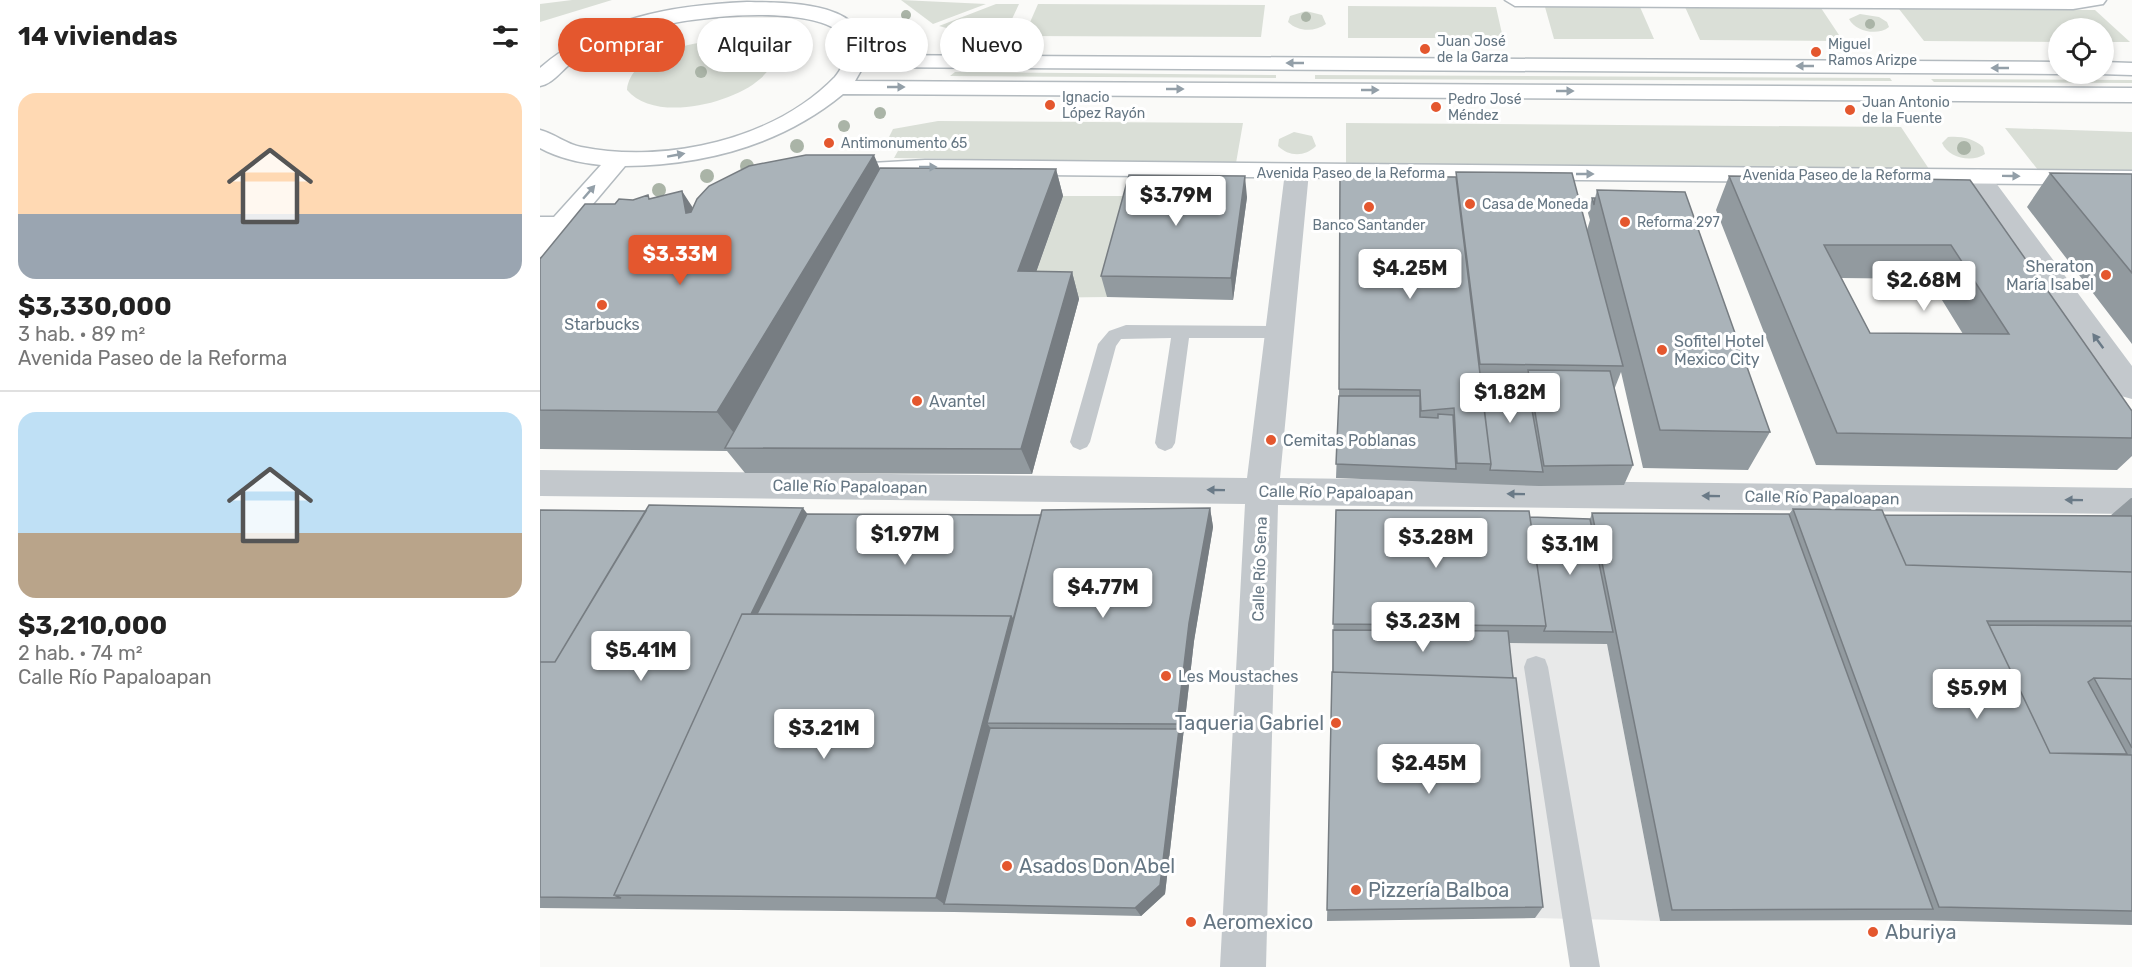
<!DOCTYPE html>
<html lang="es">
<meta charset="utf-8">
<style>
:root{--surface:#fff;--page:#f6f6f6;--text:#222;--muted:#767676;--line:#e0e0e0;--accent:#e4572e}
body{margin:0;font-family:Rubik,sans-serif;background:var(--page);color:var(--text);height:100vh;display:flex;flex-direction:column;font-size:22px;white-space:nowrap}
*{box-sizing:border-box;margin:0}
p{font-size:20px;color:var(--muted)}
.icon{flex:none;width:33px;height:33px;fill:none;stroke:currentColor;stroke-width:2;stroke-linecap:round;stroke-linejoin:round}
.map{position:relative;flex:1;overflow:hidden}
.side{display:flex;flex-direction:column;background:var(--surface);width:540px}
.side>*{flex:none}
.top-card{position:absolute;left:18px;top:18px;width:570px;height:54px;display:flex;gap:12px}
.buttons{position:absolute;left:1508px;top:18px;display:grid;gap:12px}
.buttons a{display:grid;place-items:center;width:66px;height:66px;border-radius:50%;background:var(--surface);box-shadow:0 3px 9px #0003;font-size:30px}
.price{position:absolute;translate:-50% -51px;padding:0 14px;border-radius:6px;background:#fff;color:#222;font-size:20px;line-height:39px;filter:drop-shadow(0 2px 3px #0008)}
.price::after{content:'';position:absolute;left:50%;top:36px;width:18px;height:14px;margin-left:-9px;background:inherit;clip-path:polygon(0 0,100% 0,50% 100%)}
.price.selected{background:var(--accent);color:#fff}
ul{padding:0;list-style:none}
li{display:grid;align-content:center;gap:12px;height:318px;padding:0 18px}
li+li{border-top:2px solid var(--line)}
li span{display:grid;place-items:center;height:186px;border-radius:18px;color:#555}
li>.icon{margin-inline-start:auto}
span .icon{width:108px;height:108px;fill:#fffc;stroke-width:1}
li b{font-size:26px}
h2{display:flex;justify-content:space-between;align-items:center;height:72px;padding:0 18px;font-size:26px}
.pill{padding:0 21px;border-radius:27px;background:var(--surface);box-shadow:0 3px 9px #0003;font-size:21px;line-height:54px}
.pill.selected{background:var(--accent);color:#fff}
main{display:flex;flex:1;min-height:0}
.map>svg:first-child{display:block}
.built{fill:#e8e9e9}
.green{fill:#dadfd7}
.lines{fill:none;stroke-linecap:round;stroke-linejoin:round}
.secondary-casing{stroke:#b3babf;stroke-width:3}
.lane{fill:#c3c8cc;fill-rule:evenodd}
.street{fill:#c3c8cc;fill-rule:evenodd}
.secondary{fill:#fff;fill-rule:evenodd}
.tree{fill:#aab4a7}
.wall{fill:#929a9f;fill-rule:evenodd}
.shaded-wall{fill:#777d82}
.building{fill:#aab3b9;stroke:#777d82;stroke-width:1.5;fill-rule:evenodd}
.oneway{fill:#939fa8}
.oneway2{fill:#6a7a87}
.poi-dot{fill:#e4572e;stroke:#fff;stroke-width:2}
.labels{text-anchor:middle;stroke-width:6;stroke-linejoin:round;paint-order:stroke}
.far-poi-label{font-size:14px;fill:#657683;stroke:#fff;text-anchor:start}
.far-street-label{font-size:14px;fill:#657683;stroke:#fff}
.poi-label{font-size:16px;fill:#657683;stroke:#fff;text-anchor:start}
.street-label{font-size:16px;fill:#657683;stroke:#fff}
.near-poi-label{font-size:20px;fill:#657683;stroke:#fff;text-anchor:start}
</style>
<main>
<section class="side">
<h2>14 viviendas<svg class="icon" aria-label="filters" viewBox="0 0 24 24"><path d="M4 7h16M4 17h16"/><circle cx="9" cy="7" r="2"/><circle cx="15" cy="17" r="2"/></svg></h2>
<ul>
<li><span style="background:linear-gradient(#ffd9b3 65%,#9aa5b1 0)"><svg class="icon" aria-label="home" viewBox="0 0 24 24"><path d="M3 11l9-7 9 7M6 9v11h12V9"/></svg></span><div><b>$3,330,000</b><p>3 hab. · 89 m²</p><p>Avenida Paseo de la Reforma</p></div></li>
<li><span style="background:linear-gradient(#bfe0f5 65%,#b9a48a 0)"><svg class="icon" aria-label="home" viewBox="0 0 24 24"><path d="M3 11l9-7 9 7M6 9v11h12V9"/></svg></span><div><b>$3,210,000</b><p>2 hab. · 74 m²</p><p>Calle Río Papaloapan</p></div></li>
</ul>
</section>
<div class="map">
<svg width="1592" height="967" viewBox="0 0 1592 967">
<rect width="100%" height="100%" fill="#fafaf8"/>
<!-- built -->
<path class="built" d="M964,643L1067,644L1120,921L995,918Z"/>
<!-- green -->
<path class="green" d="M32,0H72L0,22V4Z
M361,0L446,4L393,24Z
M456,4H479L464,36L425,33L399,26Z
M498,4L725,5L721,37L484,36Z
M808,6L956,7L963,38H808Z
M1005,7H1100L1114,39H1014Z
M1145,7L1281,8L1303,41L1160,40Z
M1359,9L1555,10L1590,42H1563V28H1518V42L1384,41Z
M766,11L782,15L786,24C775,32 758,32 748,22L750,16Z
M1320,14L1339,17L1347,22L1349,27C1338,36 1316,32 1309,19Z
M178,40C199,40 257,46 220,79C192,104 114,123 87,90C91,53 148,44 178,40Z
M415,72L736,75V78L410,76Z
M775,75L1350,78L1352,81L775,79Z
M1391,79L1592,80V83L1394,82Z
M398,121L703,123L696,163L354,158L359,149H343L353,129Z
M806,123L1361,127L1389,169L806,164Z
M1465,128L1592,132V171L1498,170Z
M754,132L772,136L776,146C765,157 749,157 738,146L739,139Z
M1408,137C1421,136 1433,138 1443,147L1445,154C1432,163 1408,158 1402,143Z
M523,196H593L567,297L487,298Z"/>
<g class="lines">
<defs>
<path id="secondary" d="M965,0H1566L1563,4L1533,9L975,6Z
M207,2C245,3 327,0 326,55L1518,62V74H1522H1518L323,67L315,81L1592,88V102L303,94C241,145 164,165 85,166L42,217L82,219L86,225L82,231L28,233L9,255L0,257V217H14L61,165C41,163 18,158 0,148V130C15,134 26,144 41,147C125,164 234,140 295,77C304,67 312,43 300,32C258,0 114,19 67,42C54,48 40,56 29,65C19,73 12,84 0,86V68C57,18 133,5 207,2Z
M1563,62L1592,63V75L1559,74H1563Z
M385,160L1592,171V185L385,174L313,178L304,176L301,171L304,166L313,164Z"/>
</defs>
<!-- secondary casing -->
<use href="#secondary" class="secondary-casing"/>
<!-- lane -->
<path class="lane" d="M586,325L739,326L745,328L748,332L745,336L739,338H649L635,443L632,448L625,451L618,448L615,443L631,338L581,339L576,346L550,442L547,447L540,450L533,447L530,442L558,344L569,331Z
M996,656L1005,659L1008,667L1060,967H1030L984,667L987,659Z"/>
<!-- street -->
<path class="street" d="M757,165L766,167L769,172L740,478L1592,488V514L738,505L726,967H680L705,504L0,496V470L707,478L745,172L748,167Z
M1438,169L1447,171L1592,366V399L1581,396L1426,176L1429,171Z"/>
<!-- secondary -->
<use href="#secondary" class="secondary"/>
</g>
<!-- trees -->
<g class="tree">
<circle cx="366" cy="15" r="5"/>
<circle cx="766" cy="17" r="5"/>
<circle cx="1330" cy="24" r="5"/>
<circle cx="161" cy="72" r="6"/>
<circle cx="340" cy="113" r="6"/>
<circle cx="304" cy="126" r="6"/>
<circle cx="257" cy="146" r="7"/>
<circle cx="1424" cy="148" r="7"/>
<circle cx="207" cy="166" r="7"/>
<circle cx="167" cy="176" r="7"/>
<circle cx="119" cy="190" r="7"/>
</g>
<!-- wall -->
<path class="wall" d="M340,169H516L523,196L496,272H532L539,299L492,474L205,473L187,451L0,449V259L93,200L110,199L153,208Z
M916,172L1047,230L1050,220L1048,213L1052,198H1055L1057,190L1230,432L1208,470L1103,468L1081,372L1074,390L1093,465L1084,485L999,486L796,478L799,396L800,176L916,177Z
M1510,173L1592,174V344L1487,207Z
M1189,176L1430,180L1592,411V456L1577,470L1276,465L1176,210ZM1301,278L1389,279L1423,334L1330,333Z
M707,197L693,300L567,297L561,276Z
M1591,498H1592V925L1371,920L1120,921L1067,644L969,643L1003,907L995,918L787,921L796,510L1050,519L1052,513L1249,514L1253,509L1344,515L1570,516Z
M670,508L673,527L654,641L625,894L601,916L414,912L0,908V510L267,514L501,515Z"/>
<!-- shaded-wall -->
<path class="shaded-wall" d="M334,155L351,195L206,448L177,412Z
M516,169L523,196L487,298L478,271Z
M705,176L707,197L693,300L691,278Z
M142,191L168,231L146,213Z
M532,272L539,299L492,474L481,449Z
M263,508L278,528L187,663Z
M670,508L673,527L654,641L625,894L601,916L595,908L639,729L637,724L649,623Z
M471,616L477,626L447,723L458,739L404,904L396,898Z"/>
<!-- building -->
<path class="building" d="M266,155H334L177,412L0,410V259L45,204H75L79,199L93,200L108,195L109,199L142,191L146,213L151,212L157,199L169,186L209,166Z
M340,168L516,169L478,271L532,272L481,449L185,448Z
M916,172L1032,173L1083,366L940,364Z
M1510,173L1592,174V273Z
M589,175L705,176L691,278L561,276Z
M800,176L916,177L951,464L917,463L914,408L881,411L880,390L799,389Z
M1189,176L1430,180L1592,411V438L1297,433ZM1284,245H1411L1469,334L1330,333Z
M1057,190L1145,192L1230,432L1120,430Z
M1052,198H1055L1054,205Z
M988,370L1070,371L1093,465L1004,466Z
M940,376H986L1003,472L950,470L951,464Z
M799,396H880V417L898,418V414L913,415L916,469L796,464Z
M109,505L263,508L211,614H202L74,895L81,898L0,897V662H15Z
M670,508L649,623L637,724L447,723L502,510Z
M1253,509L1342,510L1366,565L1592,572V621H1447L1510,753L1592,755V911L1399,907Z
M0,510L106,511L15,662H0Z
M796,510L989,511L1006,626L793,624Z
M1052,513L1249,514L1393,909L1132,910Z
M267,514L501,515L473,620L471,616L217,614Z
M1344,515L1592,516V572L1366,565Z
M990,517L1050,519L1073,632L1004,631L1006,626Z
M202,614L471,616L396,898L74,895Z
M1449,625L1592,626V679L1554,678L1548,682L1587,754L1510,753Z
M793,630L968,631L973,678L793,672Z
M792,672L976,678L1003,907L787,910Z
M1554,678L1592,679V748Z
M450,728L639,729L620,885L595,908L404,904Z"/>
<!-- one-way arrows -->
<defs><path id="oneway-solid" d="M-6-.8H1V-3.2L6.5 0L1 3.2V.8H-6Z" transform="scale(1.5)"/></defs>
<g class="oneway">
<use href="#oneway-solid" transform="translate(755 63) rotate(-180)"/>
<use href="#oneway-solid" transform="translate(1265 66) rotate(-180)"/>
<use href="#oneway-solid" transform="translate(1460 68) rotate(-180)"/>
<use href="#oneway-solid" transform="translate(356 87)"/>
<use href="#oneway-solid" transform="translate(635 89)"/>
<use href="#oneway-solid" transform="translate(830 90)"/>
<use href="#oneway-solid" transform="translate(1025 91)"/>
<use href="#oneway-solid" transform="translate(136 155) rotate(-10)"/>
<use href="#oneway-solid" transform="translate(388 167)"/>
<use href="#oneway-solid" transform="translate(1045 174)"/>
<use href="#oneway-solid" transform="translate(1471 176) rotate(1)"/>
<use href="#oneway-solid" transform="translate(49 192) rotate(-49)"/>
</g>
<g class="oneway2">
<use href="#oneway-solid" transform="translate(1558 341) rotate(-126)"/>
<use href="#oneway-solid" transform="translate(676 490) rotate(-179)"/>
<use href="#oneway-solid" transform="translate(976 494) rotate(-179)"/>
<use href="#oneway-solid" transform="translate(1171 496) rotate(-179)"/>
<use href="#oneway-solid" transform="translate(1534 500) rotate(-179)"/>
</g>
<!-- markers -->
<g class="poi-dot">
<circle cx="885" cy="49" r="6"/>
<circle cx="1276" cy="52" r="6"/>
<circle cx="510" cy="105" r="6"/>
<circle cx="896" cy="107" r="6"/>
<circle cx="1310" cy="110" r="6"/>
<circle cx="289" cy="143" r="6"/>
<circle cx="930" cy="204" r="6"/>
<circle cx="829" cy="207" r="6"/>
<circle cx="1085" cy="222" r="6"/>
<circle cx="1566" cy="275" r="6"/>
<circle cx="62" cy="305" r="6"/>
<circle cx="1122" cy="350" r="6"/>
<circle cx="377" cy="401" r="6"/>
<circle cx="731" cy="440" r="6"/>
<circle cx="626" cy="676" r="6"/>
<circle cx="796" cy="723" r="6"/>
<circle cx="467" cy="866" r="6"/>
<circle cx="816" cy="890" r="6"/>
<circle cx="651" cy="922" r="6"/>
<circle cx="1333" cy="932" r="6"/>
</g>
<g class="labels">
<!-- far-poi labels -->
<g class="far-poi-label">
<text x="897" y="46">Juan José<tspan x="897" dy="16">de la Garza</tspan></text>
<text x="1288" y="49">Miguel<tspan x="1288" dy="16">Ramos Arizpe</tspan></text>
<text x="522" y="102">Ignacio<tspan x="522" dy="16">López Rayón</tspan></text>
<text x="908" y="104">Pedro José<tspan x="908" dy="16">Méndez</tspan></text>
<text x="1322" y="107">Juan Antonio<tspan x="1322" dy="16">de la Fuente</tspan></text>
<text x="301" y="148">Antimonumento 65</text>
<text x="942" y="209">Casa de Moneda</text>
<text x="1097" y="227">Reforma 297</text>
<text x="829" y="230" text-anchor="middle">Banco Santander</text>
</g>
<!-- far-street labels -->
<g class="far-street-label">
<text x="811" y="178">Avenida Paseo de la Reforma</text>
<text x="1297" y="180">Avenida Paseo de la Reforma</text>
</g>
<!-- poi labels -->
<g class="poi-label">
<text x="1554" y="272" text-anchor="end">Sheraton<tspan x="1554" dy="18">María Isabel</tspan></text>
<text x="62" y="330" text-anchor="middle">Starbucks</text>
<text x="1134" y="347">Sofitel Hotel<tspan x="1134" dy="18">Mexico City</tspan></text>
<text x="389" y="407">Avantel</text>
<text x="743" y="446">Cemitas Poblanas</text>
<text x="638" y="682">Les Moustaches</text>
</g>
<!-- street labels -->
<g class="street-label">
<text transform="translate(310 486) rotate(1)" y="6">Calle Río Papaloapan</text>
<text transform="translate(796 492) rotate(1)" y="6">Calle Río Papaloapan</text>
<text transform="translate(1282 497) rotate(1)" y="6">Calle Río Papaloapan</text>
<text transform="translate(719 569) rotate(-88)" y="6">Calle Río Sena</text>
</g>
<!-- near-poi labels -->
<g class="near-poi-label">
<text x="784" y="730" text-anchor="end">Taqueria Gabriel</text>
<text x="479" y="873">Asados Don Abel</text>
<text x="828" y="897">Pizzería Balboa</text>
<text x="663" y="929">Aeromexico</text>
<text x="1345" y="939">Aburiya</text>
</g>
</g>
</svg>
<div class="buttons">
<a><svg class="icon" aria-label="locate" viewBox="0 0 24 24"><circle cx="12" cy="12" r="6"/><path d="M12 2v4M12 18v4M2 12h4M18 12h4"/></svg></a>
</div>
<b class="price" style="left:636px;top:227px">$3.79M</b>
<b class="price selected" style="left:140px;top:286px">$3.33M</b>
<b class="price" style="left:870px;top:300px">$4.25M</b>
<b class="price" style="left:1384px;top:312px">$2.68M</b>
<b class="price" style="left:970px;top:424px">$1.82M</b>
<b class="price" style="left:365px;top:566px">$1.97M</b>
<b class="price" style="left:896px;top:569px">$3.28M</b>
<b class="price" style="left:1030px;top:576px">$3.1M</b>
<b class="price" style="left:563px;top:619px">$4.77M</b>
<b class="price" style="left:883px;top:653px">$3.23M</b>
<b class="price" style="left:101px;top:682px">$5.41M</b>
<b class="price" style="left:1437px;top:720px">$5.9M</b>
<b class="price" style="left:284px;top:760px">$3.21M</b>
<b class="price" style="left:889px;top:795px">$2.45M</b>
<div class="top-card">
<a class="pill selected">Comprar</a>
<a class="pill">Alquilar</a>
<a class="pill">Filtros</a>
<a class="pill">Nuevo</a>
</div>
</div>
</main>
